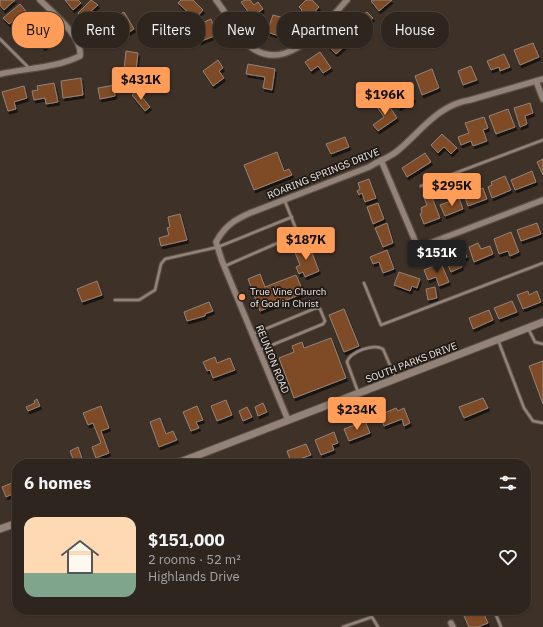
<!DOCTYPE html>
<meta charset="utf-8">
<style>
:root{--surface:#2e251e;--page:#3a312b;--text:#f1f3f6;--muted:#a7a5a4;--line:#49423c;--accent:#fe9c58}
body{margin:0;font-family:"IBM Plex Sans",sans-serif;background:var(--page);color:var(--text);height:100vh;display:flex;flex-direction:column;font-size:15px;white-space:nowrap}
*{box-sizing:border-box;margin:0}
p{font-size:13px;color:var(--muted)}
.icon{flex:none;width:22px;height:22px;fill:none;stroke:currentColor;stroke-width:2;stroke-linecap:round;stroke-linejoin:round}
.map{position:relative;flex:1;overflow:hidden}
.details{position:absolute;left:12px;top:459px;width:519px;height:156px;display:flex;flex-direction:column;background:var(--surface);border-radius:16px;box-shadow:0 1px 3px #0004,0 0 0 1px var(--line)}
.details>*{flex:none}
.top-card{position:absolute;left:12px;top:12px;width:519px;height:36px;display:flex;gap:8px}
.price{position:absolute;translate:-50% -34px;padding:0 9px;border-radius:4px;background:var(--accent);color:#111;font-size:13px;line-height:26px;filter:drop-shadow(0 1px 2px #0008)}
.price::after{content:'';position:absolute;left:50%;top:24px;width:12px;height:9px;margin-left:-6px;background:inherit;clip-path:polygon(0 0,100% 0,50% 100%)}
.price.active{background:#222;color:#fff}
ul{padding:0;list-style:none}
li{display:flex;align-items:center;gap:12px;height:100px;padding:0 12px}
li span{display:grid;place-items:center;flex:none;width:112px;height:80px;border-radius:12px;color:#555}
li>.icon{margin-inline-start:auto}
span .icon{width:48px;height:48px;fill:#fffc;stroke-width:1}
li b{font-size:17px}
h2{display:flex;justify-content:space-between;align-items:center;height:48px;padding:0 12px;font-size:17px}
.chip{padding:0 14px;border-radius:16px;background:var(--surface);box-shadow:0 1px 3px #0004,0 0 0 1px var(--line);font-size:14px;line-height:36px}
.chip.active{background:var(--accent);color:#111}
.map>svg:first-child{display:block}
.building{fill:#7f4b27;stroke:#938379;filter:url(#shadow)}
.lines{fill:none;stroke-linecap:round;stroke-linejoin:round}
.service-casing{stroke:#5a4f47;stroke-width:4.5}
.minor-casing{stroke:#5a4f47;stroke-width:8}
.tertiary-casing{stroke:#5a4f47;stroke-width:9}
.service{stroke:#928278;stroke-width:2.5}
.minor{stroke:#928278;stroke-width:5.5}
.tertiary{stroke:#928278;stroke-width:7}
.poi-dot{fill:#fe9c58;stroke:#201a16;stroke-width:1.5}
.labels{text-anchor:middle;stroke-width:3.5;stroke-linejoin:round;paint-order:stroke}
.street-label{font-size:10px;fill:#f0e8e2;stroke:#201a16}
.poi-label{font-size:10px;fill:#f0e8e2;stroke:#201a16;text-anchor:start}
</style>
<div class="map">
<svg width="543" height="627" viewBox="0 0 543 627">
<defs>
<filter id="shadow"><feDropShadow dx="1.5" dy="3" stdDeviation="0" flood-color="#0009"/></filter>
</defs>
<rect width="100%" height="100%" fill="#3e3128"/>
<!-- building -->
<path class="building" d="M0,0H15L4,10L0,5Z
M65,0H78L81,3L73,10Z
M91,0L98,5L91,11L100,21L92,28L78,13Z
M181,0H193L203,10L195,19L178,3Z
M245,0H250L254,5L258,2L263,9L252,17L241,2Z
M306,0H312L319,7L304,23L296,16L302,10L299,7Z
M373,0H392L379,11L371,1Z
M20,4L30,16L23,23L18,17L9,24L3,18Z
M124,12L134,29L115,41L111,34L119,29L113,19Z
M367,12L373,18L368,23L371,27L368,30L365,27L354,36L346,28Z
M273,15L288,19L282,37L267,32Z
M211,19L217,35L199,42L193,27Z
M38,22L44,29L42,31L51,41L44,48L29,31Z
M341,34L348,43L336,54L328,46Z
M533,43L539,57L520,65L514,50Z
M126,51L138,53L135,80L123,79Z
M320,52L331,68L323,73L318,66L311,71L305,62Z
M504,54L510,67L500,71L499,67L491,70L487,61Z
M218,60L223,68L219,71L224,78L213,86L203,71Z
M248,64L275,69L272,90L263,88L265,77L246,74Z
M471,66L477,80L463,85L458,71Z
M432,69L439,88L422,95L415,76Z
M81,78L83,95L63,98L61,81Z
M405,82L414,99L399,108L393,98L401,93L397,87Z
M54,83L58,102L46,104L45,98L34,100L32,91L38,90L37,86Z
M114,85L115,96L100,99L98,88Z
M24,86L27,98L14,102L16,109L8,111L2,92Z
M137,91L150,107L145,111L132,95Z
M386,101L397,118L378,131L373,125L384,117L377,107Z
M530,103L533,113L525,116L527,124L520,127L514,108Z
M508,109L515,127L496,134L489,116Z
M484,117L488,128L483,130L487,141L473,146L471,141L461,145L458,137L469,133L465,123Z
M442,134L457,148L451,154L444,147L438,153L431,145Z
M345,137L349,147L331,154L326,144Z
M277,152L284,171L289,169L292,175L254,190L244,165Z
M425,153L431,162L407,177L402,168Z
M543,159V175L537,162Z
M532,171L536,182L515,190L511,180Z
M474,174L477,181L470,184L467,177Z
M505,176L511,190L492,198L488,187L492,185L491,182Z
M369,179L376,198L365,202L362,193L359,195L357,191L360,189L358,183Z
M483,188L487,199L468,206L464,195Z
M430,192L440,218L424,224L420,214L422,213L421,208L427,205L423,195Z
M459,198L463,209L445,216L440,205Z
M378,203L384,219L373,224L367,207Z
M180,214L187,240L161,246L159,238L169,235L167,228L170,227L168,217Z
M387,223L393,243L383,247L375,228Z
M537,223L541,234L521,241L517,230Z
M511,232L519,252L510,256L508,251L499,254L494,239Z
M478,243L481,249L490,246L493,254L474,262L469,247Z
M309,245L319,271L305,277L303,272L299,274L296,267L300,265L294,250Z
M463,248L467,257L459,260L462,267L451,272L444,256Z
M387,250L394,269L383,273L379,262L373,264L370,257Z
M441,263L449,282L439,286L436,277L428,280L424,270Z
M399,272L420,279L417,288L412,286L410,291L394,285Z
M260,274L265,287L296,275L304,293L260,311L248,279Z
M97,281L102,295L82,302L77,289Z
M435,287L437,298L428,300L426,289Z
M528,291L529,295L537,291L541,302L523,309L517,295Z
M512,301L517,312L499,319L494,308Z
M209,302L213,311L205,314V316L187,321L184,312Z
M344,309L359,346L344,352L329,315Z
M489,310L493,320L473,329L469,318Z
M331,338L346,378L294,398L279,358L294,352L292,346L302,342L304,348Z
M215,357L217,363L230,358L235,370L213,378L210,370L207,371L203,362Z
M543,361V404L529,366Z
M483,398L488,408L464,418L459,407Z
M37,399L40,406L28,411L26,407L35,403L34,401Z
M226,400L232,415L217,421L211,406Z
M263,403L267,412L258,416L255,407Z
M101,406L109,428L101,431L109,453L96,458L92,447L101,443L93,423L88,425L83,413Z
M197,406L203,420L196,422L199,428L191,431L183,412Z
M247,407L252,417L243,421L239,411Z
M396,408L398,411L404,408L410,423L404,426L402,419L384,426L380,415Z
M160,418L166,434L173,431L177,440L159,447L150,422Z
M365,421L370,433L349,441L344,429Z
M334,432L338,443L332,445L334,450L321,455L315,440Z
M306,444L311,455L291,462L287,451Z
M78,447L84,464H67L66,462L73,459L70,451Z
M17,481V492L6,497L2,487Z
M479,610H482L488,623L478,627H469L464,616Z"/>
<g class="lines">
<defs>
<path id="service" d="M0,39L29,68
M421,186L543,140
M225,266L298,234L284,199
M364,283L381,325L543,263
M115,300H139L155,290L161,264L165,259L218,247L292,217
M528,328L535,342L543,344
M253,334L316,308L320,309L325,321L323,324L260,350
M498,340L524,408L533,421L543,423
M358,392L347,362C350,352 373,343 383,349L396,379
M494,610L501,627
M343,627L372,617L378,627"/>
<path id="minor" d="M216,0C226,12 237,35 248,45C286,77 324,25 347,0
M0,74C27,68 56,68 80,56C83,37 53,13 40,0
M536,81L543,99
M381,160L416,243L425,245L543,200
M288,420L222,261L216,242C225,226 234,220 250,213L369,167C377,162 388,158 396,152C420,133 437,105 470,100L543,79
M451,623L453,627"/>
<path id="tertiary" d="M175,464L543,322
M0,529L17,523"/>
</defs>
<!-- service casing -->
<use href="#service" class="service-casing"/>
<!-- minor casing -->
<use href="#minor" class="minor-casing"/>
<!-- tertiary casing -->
<use href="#tertiary" class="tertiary-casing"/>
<!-- service -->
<use href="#service" class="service"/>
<!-- minor -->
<use href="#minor" class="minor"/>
<!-- tertiary -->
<use href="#tertiary" class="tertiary"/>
</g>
<!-- markers -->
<circle class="poi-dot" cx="242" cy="297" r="4"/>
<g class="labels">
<!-- street labels -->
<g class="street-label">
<text transform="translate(323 173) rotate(-22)" y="4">ROARING SPRINGS DRIVE</text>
<text transform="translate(273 359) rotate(68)" y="4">REUNION ROAD</text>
<text transform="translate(411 362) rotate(-21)" y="4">SOUTH PARKS DRIVE</text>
</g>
<!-- poi labels -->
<g class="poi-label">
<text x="250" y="295">True Vine Church<tspan x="250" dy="12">of God in Christ</tspan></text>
</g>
</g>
</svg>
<b class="price" style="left:141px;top:101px">$431K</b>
<b class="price" style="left:385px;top:116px">$196K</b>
<b class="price" style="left:452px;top:207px">$295K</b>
<b class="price" style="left:306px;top:261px">$187K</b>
<b class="price active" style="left:437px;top:274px">$151K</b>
<b class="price" style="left:357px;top:431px">$234K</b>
<div class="top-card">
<a class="chip active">Buy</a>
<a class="chip">Rent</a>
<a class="chip">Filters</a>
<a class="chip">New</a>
<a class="chip">Apartment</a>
<a class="chip">House</a>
</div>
<section class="details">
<h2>6 homes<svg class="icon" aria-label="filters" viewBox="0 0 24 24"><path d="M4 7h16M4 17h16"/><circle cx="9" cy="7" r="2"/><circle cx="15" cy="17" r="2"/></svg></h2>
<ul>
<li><span style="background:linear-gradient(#ffd9b3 70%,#7fa58c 0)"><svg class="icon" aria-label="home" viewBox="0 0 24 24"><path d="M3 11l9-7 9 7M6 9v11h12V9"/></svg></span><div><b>$151,000</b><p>2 rooms · 52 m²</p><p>Highlands Drive</p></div><svg class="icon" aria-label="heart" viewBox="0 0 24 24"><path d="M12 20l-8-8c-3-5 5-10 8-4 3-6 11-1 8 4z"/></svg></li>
</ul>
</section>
</div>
